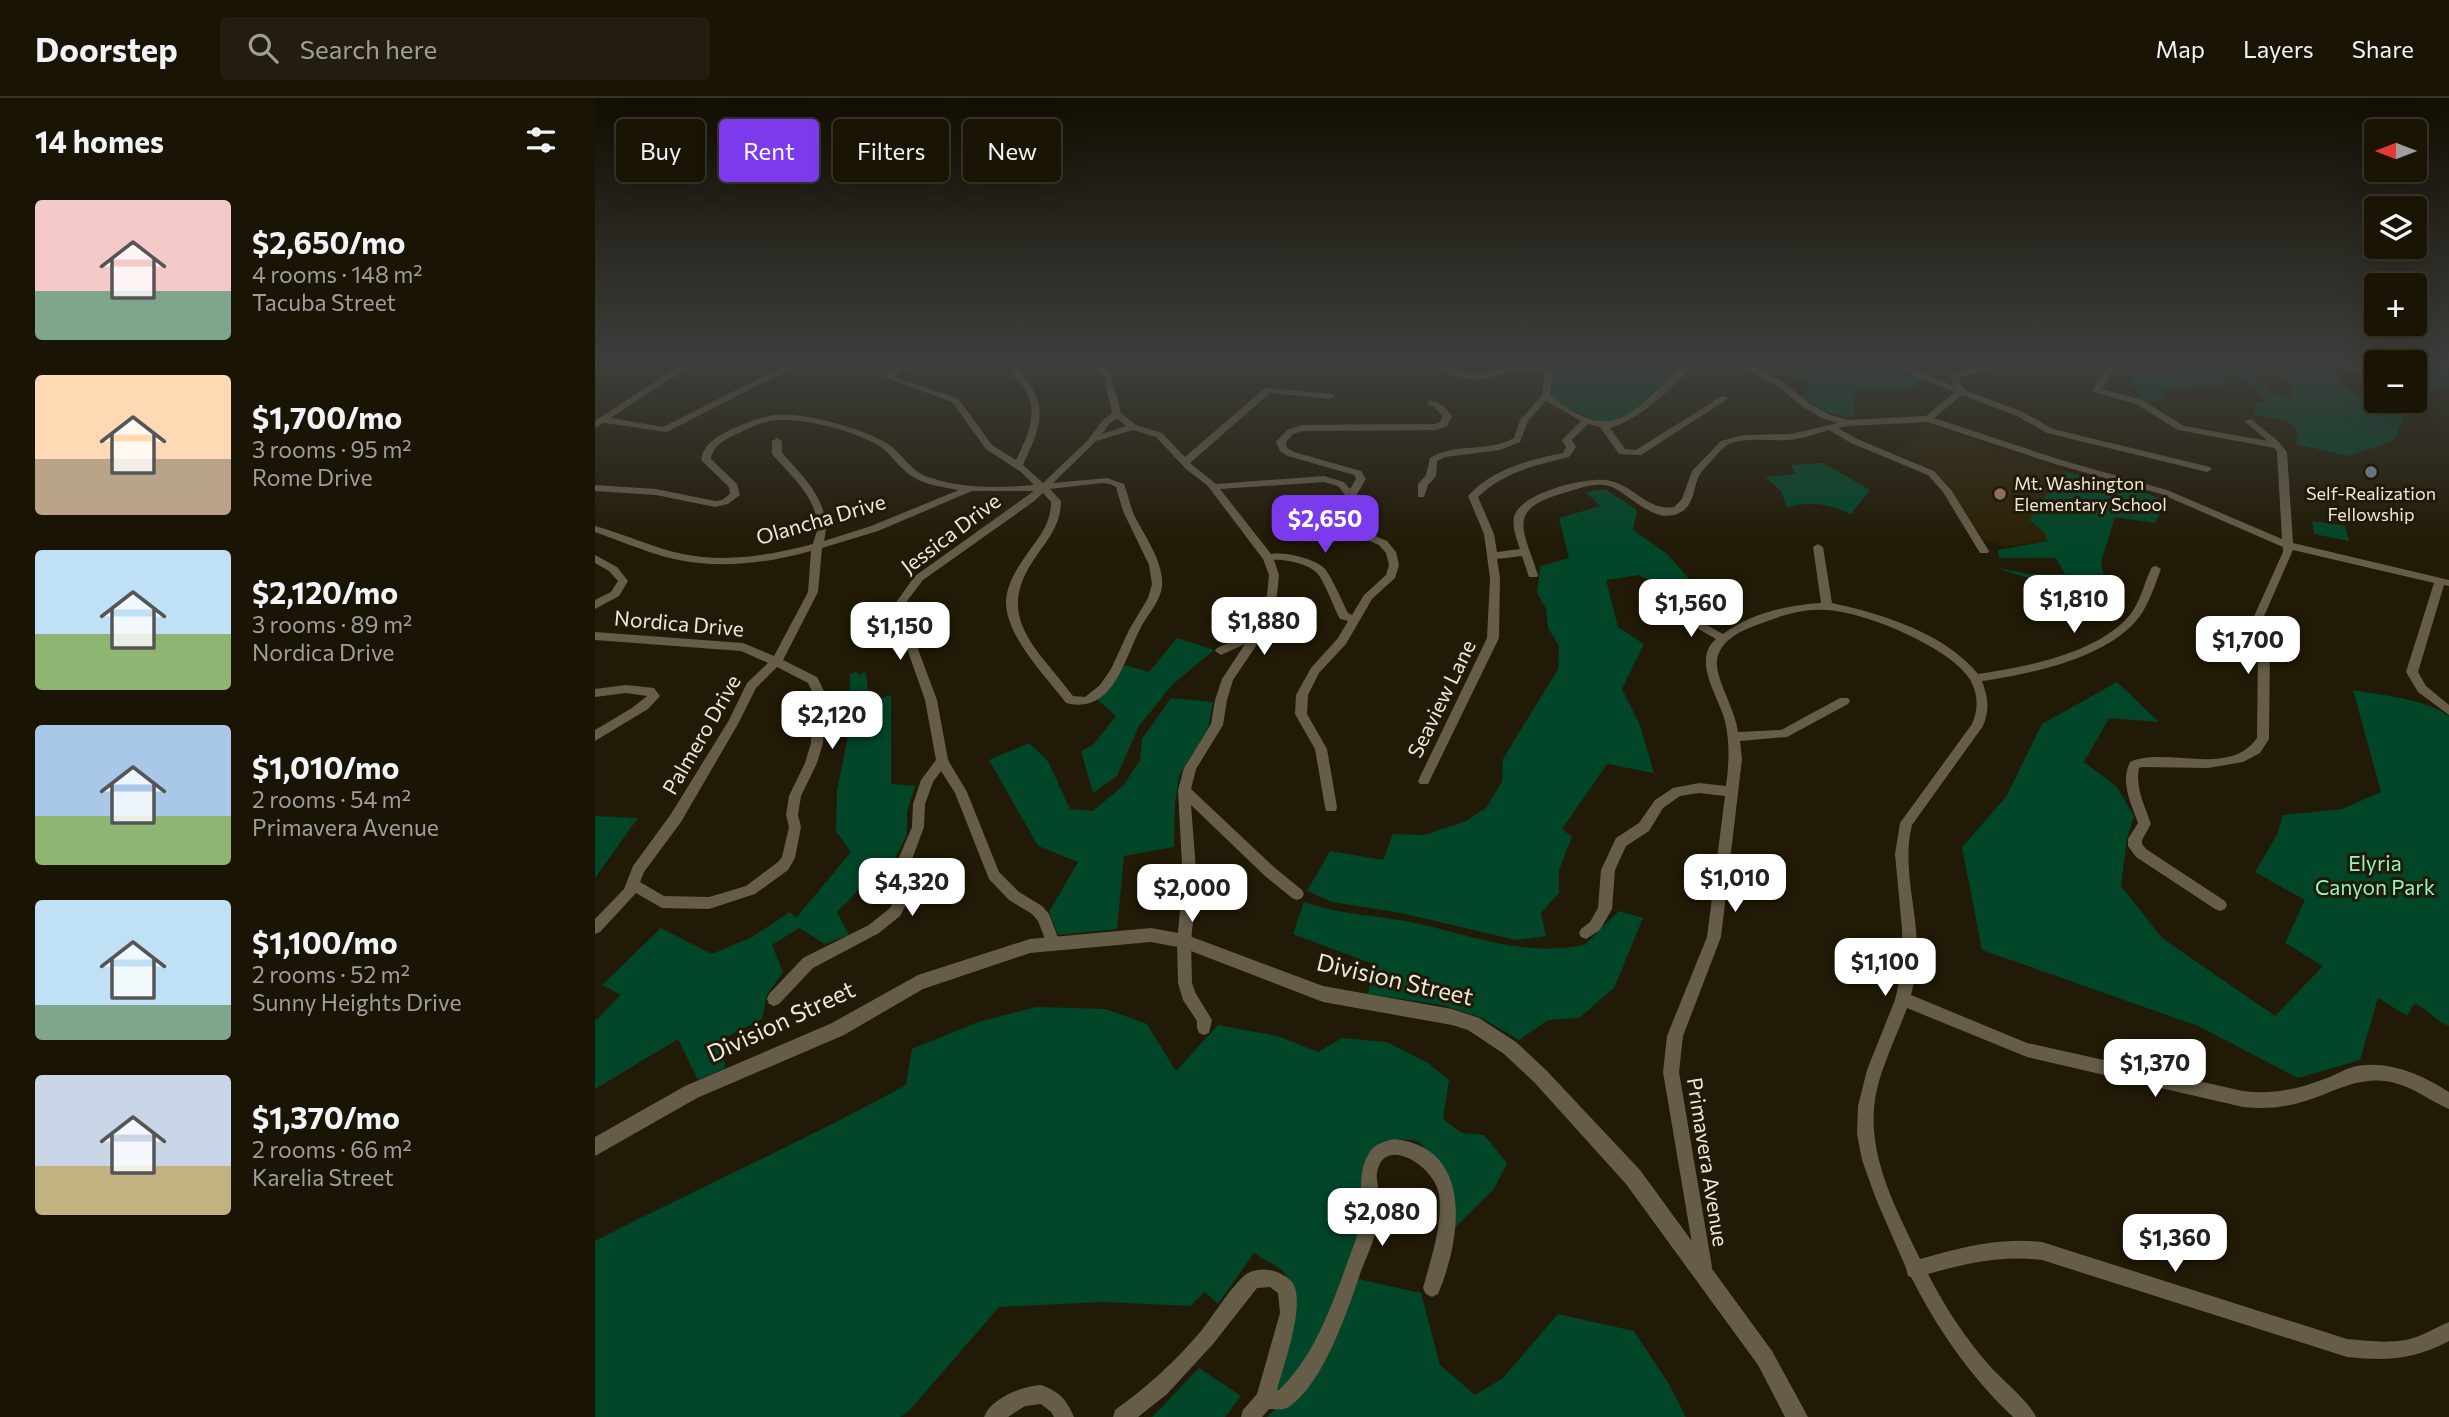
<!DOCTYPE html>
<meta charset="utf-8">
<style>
:root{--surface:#191404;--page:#221d0e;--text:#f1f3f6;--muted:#9f9e9a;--line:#373326;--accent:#7c3aed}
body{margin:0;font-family:Commissioner,sans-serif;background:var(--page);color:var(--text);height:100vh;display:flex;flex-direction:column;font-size:26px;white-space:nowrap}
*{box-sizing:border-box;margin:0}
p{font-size:23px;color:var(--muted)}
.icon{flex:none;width:38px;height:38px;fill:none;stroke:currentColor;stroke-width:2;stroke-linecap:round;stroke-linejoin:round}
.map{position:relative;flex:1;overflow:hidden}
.details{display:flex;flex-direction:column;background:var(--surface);width:595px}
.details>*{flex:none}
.top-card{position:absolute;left:21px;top:21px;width:665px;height:63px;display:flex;gap:14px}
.needle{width:46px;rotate:270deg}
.controls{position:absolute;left:1769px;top:21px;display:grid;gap:14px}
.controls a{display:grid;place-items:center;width:63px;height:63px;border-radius:7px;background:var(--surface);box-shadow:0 7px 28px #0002,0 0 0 2px var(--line);font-size:35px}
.price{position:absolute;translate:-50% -60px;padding:0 16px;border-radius:14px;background:#fff;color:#222;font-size:23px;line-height:46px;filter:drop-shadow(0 2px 4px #0008)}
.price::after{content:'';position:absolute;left:50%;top:42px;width:21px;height:16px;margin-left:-10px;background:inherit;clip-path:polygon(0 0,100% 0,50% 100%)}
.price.selected{background:var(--accent);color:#fff}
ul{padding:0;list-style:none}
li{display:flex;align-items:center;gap:21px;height:175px;padding:0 35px}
li span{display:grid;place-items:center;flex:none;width:196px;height:140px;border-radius:7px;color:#555}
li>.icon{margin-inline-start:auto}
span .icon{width:84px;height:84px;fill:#fffc;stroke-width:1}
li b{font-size:30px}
h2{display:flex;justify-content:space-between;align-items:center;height:84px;padding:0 35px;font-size:30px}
.chip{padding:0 24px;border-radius:7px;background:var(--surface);box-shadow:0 7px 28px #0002,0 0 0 2px var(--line);font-size:24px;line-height:63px}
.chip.selected{background:var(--accent);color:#fff}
header{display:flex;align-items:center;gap:42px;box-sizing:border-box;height:98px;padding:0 35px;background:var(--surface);border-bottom:2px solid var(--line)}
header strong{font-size:33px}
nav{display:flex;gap:38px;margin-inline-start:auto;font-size:24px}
.search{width:490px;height:63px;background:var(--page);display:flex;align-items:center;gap:18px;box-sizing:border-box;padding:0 24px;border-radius:7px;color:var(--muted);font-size:26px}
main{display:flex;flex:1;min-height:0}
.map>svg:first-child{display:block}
.built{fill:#2a2004}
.green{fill:#014629}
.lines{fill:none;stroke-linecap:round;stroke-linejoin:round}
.minor{fill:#655d47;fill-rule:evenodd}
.tertiary{fill:#655d47;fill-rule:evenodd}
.worship-dot{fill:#6b7280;stroke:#211a06;stroke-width:2.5}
.education-dot{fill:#8d6e63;stroke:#211a06;stroke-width:2.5}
.labels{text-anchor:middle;stroke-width:6;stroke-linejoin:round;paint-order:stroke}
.far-poi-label{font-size:18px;fill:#ede8dc;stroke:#211a06;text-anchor:start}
.street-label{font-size:21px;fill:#ede8dc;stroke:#211a06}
.park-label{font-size:21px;fill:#92f7bf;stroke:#211a06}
.near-street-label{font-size:24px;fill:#ede8dc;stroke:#211a06}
</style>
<header>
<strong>Doorstep</strong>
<div class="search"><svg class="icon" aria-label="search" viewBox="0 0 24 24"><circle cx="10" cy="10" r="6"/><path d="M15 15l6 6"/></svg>Search here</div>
<nav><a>Map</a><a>Layers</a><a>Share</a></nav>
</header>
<main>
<section class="details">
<h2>14 homes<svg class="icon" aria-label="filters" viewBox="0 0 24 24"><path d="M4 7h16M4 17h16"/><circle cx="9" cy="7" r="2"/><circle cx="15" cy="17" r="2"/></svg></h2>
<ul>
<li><span style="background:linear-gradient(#f6c9c9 65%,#7fa58c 0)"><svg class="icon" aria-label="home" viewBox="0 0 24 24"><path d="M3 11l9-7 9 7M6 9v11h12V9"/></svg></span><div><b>$2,650/mo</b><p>4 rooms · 148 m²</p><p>Tacuba Street</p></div></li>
<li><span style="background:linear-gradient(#ffd9b3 60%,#b9a48a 0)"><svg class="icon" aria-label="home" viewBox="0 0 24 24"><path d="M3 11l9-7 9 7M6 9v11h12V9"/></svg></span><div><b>$1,700/mo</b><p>3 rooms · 95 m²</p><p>Rome Drive</p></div></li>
<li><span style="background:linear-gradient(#bfe0f5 60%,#8fb573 0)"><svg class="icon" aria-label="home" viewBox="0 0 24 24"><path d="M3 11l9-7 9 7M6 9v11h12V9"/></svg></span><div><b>$2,120/mo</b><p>3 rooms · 89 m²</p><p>Nordica Drive</p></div></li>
<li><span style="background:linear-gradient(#a9c7e8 65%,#8fb573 0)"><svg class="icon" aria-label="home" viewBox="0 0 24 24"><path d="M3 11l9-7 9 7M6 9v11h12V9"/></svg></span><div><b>$1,010/mo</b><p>2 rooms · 54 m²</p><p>Primavera Avenue</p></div></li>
<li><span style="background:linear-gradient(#bfe0f5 75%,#7fa58c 0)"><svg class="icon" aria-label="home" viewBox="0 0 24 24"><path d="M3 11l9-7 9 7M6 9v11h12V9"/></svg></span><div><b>$1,100/mo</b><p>2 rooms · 52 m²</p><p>Sunny Heights Drive</p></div></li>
<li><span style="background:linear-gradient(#c9d6e8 65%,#c2b280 0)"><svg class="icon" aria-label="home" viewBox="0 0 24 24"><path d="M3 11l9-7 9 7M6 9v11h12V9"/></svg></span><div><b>$1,370/mo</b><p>2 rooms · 66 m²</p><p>Karelia Street</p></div></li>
</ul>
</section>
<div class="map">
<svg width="1854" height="1319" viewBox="0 0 1854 1319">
<rect width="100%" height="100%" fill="#211a06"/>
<!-- built -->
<path class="built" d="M1326,327H1338L1468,373L1434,422L1449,433L1454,443L1409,449L1388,441L1353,387L1337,371L1299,354L1324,336Z"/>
<!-- green -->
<path class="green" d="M840,262H950L880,276Z
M999,262H1097L1072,281L1028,322L1009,326L970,309L956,299L960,274L959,266L996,268Z
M1143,262H1248L1272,271C1293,262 1307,271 1326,282L1317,292L1258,291L1259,319C1237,318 1223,312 1206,298L1217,290C1201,277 1192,269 1171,276Z
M1611,262L1637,277L1631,279L1637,286L1565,292L1571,301L1549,304L1544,301V292L1535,285L1540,275H1562Z
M1631,262H1736L1748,271V274L1735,272C1749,288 1759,303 1781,296L1782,303H1818L1814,307L1799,343L1752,358L1701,346L1702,332L1692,323L1660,317V304H1671C1661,286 1639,275 1622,265L1653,270L1680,297L1695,301L1699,289C1686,265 1656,268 1631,262Z
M1836,267L1854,271V290L1835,291L1820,301V273Z
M1228,365L1275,392L1256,416C1233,406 1216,402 1192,410L1186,393L1170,379L1200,376L1196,367Z
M1468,373L1539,391L1572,403L1560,425L1520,419L1506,464L1509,478C1468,488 1443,486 1404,470L1434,476H1470L1461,460H1404L1403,452L1453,443L1448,433L1434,422Z
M1010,391L1042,412L1038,432L1071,455L1098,485L1076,493L1044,477L1011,482L1023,529L1049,546L1027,591L1045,627L1059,675L1012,666L967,731L977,739L964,772V795L946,815L951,838L921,842L806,815L737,804L712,793L735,753L788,762L798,736L829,737L871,723L892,709L907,683L908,661L963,571L964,548L953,530L951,511L942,495L945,468L974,460L964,420L1005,408L991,394Z
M1717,423L1750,428L1754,443L1719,436Z
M582,540L619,552L577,587L544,628L522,678L498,695L486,653L498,647L521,618L503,602L530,567L554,574Z
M262,573L263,577L271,574L274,604L296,597V686L320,688L312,714V737L298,764V776L275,780L242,814L254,837L230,846L204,830L177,847L188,874L172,897L167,921L127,941L130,970L103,982L83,941L0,991V923L26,897L7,887L66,830L117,856L157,839L195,814L201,820L256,754L241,733L242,693L253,637L255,576Z
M1522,584L1564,624L1514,620L1489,664L1522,689L1539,718L1532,741L1526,788L1567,840L1680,918L1728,868L1690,845L1710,802L1660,774L1682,737L1688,717L1747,711L1786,694L1758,592C1789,598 1828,600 1854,618V928C1839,923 1834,910 1819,906L1812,918L1783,900L1765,962L1703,980L1603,928L1387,852L1367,749L1411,699L1447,626Z
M576,600L618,604L613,630L584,678L580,705L579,749L529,758L522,831L463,837L454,814L483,764L443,748L394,662L434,645L453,663L475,711L498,713L528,688L545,662L547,641Z
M0,718L43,720L0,780Z
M709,804C745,817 783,817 820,825C881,838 925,859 990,847L1024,813L1048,820L1019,890L984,920L953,922L924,942L887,920L847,907L773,896L778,866L698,836Z
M441,909L511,911L552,926L581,973L623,927L683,938L723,954L747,940L792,944L833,965L854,982L848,1021L867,1035L889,1037L912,1065L899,1091L856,1134C858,1099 862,1081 835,1055C832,1052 827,1046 823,1044C812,1039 786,1042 778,1052C758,1074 771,1094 768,1119C767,1132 758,1147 754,1159C737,1208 722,1260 683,1295L680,1289L698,1187L687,1172L659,1155L623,1206L610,1194L595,1208L508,1204L404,1209L314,1313L305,1319H0V1143C103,1090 209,1043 311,987L317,951L383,924Z
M763,1181L826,1195L845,1267L880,1297L908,1280L963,1216L1039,1233L1074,1286L1091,1319H672L712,1280Z
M604,1270L646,1298L630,1319H557Z"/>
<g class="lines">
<!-- minor -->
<path class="minor" d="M201,262H212L72,334L10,325L6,322L10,319L68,329Z
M328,262H345L306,273L299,279L363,300L397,347L421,362C432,339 445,314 429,290C422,280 415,273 410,262H418C423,273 431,280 437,290C454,316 439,342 428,367L448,385L493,342L508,322L517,315L509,279L489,262H499L516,276L526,315L541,327L567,335L590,359L670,290L738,296L739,298L735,301L675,295L595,365L621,386L729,378L749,384L755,391L761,381L759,377L693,358L685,353L681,344L692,332L707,327L840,326L845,324L848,318L839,309L833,307V303C844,302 851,310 857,318L852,328L841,332L708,333L698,336L691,344L692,350L699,354L766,373L771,381L756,406L755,422L764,431L792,443L801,454L804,467L800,480L777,501L751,546L724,575L713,597L712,616L732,651L742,709L741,713H731L730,709L720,651L700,616L701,597L716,570L743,540L753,523L745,521C739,510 729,482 722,475C713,466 690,461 679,462L684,477L682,497L669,536L638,582L632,602L628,627L601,671L596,691L680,770L707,792L709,796L707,800L702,802L697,800L670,778L596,707L602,785L596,843L597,885L600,894L617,922L614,935L609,937L604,935L602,930V923L588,902L583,885L582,843L588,785L583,692L589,670L616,626L620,602L627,581L650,546L626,557L620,553L622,550L658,534L672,497L674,477L668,461L612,387L591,371L561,339L538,332L501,343L458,385L512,380L529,386C533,396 535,407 539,417C549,437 565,458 567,481C569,500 554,514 546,529C529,561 519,617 471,605C451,578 412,540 411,505C411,487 422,470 432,456C444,439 456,426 456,404L448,395L438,404L328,482L312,503L311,519L342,602L353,662L372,694L404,774L424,794L447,808L454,816L465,845L463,849L458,851L453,849L443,823L437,816L414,802L394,781L360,695L346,673L338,684L330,706L329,729L316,764L317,796L305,818L284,835L218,870L184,906L179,908L174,906L172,901L174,896L208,860L274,827L295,810L303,795L302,764L317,729L318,706L326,682L341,662L330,602L301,519L302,503L320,478L439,393H377L283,433L227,450L223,494L188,562L222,579L230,595L228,645L222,665L206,698L203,717L206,729L200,760L193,772L160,796L114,811L67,810L41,795L5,834L0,836V821L29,791L38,768L76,716L134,622L152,585L173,565L146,553L0,542V534L148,545L179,558L213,494L216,453C180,463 141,469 104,465C68,462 34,446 0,434V428C30,436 58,450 88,456C131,465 177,457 218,446C219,441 222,435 222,430C224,401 194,376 177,356V343L182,340L187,343V355C210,380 238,407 229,443L276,428L364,392C346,389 323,386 309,372C301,365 295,356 286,349C263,334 211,320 182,322C170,323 157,328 146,334C133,340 118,346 116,361L142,386L145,397L133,406L120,409L61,397L0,393V387L61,391L120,403L127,402L135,396L134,389L106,362C109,344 125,337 139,330C152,324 166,319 180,317C206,313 270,331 293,346C308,356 315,373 333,379C367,391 404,390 439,387L426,374L391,351L357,304L291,280L293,273L300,269ZM522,320L531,328L507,336L514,326ZM729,384L743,388L751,398L746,406L747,425L756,435L784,447L791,455L794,467L791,477L769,497L757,517L753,515C748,505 736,477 729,470C718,460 690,454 676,456L625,391ZM507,385L515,386L521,389L528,413L554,467L557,486L553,500L534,532L516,571L505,587L490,599L478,598C441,548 397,519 442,457C455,439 466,425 466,403L455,391ZM182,569L213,585L218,595L216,645L210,665L194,698L191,717L194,729L187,759L183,764L151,788L114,799L69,798L45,784L49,774L86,724L143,626L161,590Z
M830,262C849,262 864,277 884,276C909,276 935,254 958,275L955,297C1026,356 1042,303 1095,262H1105C1078,287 1051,319 1015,330L1030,351L1041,352L1127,298L1134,300L1046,357L1024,356L1005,329L993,326L977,342L981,349L974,359C941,367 909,374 883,399L899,436L902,454L925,451C922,442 917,430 919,419C924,395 995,377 1016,383C1040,389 1053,413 1079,409L1087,401L1097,373L1126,343L1148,337L1196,336L1243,325L1229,321L1209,310L1184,289L1136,262H1147L1190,285L1215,306L1235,317L1253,322L1331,318L1360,294L1322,280L1296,262H1306L1328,276L1359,288L1356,281L1359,275L1412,262H1428L1365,279L1364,281L1370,292L1428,314L1458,331L1615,369L1617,371L1612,374L1452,335L1422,318L1367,297L1339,320L1466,362L1572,392L1687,441L1682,354L1680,350L1583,332L1541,306L1499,294L1498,292L1515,262H1523L1507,291L1547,302L1589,328L1673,343L1649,323L1656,321L1683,343L1692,354L1698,445L1854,482V488L1849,487L1823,574L1831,588L1854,607V617L1823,594L1811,574L1839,485L1698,452L1666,525L1675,550L1674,641L1665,655L1648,664L1613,670L1547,669L1544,670C1540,690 1550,708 1556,726L1547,742V746L1551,751L1630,803L1632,807L1630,811L1625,813L1620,811L1541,759L1533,748V741L1543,725C1536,705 1525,685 1535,664C1571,648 1634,680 1662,640L1663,550L1656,525L1688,454V449L1566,396L1460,366L1332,324L1253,328L1243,330L1262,341L1339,373L1357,393L1394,453L1393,455H1385L1348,394L1333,377L1256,345L1234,332C1221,336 1206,341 1193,342C1174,343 1151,339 1134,346C1125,351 1115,365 1108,372C1097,384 1102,405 1086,414C1060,429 1035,395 1014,388C1000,384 985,390 972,394C911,411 927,428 943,477L942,479H934L927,458L902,461L905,480L904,540L833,686H825L823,683L892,540L895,480L889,436L873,398C897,371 933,362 968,355L971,349L967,342L986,323L951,303L933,323L925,344L905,352L850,359L842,363L841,378L833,387L829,399H823V386L831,377L835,360C861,344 893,355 919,340L925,322L947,297L950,276C930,262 907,280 886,281C868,283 845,274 830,262Z
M1761,262H1775L1758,269L1782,270V276H1762L1745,269Z
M1826,262H1839L1820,270V265Z
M1223,446L1228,449L1237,505C1287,516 1350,535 1383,576C1430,569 1501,556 1534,518C1546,504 1549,484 1557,469L1561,468L1566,471C1559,489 1553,510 1540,524C1507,561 1435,576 1387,583C1393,600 1395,611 1388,628L1317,727C1307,767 1321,807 1322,848C1323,865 1320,881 1316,897L1432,945L1648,993C1678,997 1704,991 1732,980C1742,976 1752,970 1762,968C1794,962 1828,977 1854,994V1011C1831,1001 1817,987 1790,983C1760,979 1735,996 1707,1004C1687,1010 1668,1011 1648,1009L1432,959L1312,910C1302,937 1289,963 1282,991C1268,1052 1300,1108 1325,1161C1367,1149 1404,1139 1447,1144L1752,1241C1776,1243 1801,1247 1824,1238C1834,1234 1844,1228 1854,1224V1243C1818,1262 1792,1263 1752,1259L1447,1162C1407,1157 1372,1165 1333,1176C1350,1209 1370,1240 1394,1267C1406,1281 1435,1304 1441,1319H1418C1375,1278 1343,1232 1316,1179L1313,1178L1311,1170L1281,1101L1267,1062L1262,1036L1263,1008L1272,972L1300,902L1308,866L1307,831L1300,756L1305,725L1377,626C1384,611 1383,594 1374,580C1354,549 1268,513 1231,512C1206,510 1183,519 1159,528C1143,534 1124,544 1122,563C1120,580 1141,613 1143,634L1186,632L1245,600H1253L1255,603L1253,606L1192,639L1145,643L1147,661L1126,839L1088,938L1084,974L1117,1169L1114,1175L1108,1178L1102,1175L1068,974L1072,938L1112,839L1130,698L1104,695L1085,698L1068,710L1054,733L1031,748L1020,772L1017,811L1005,832L991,841L986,839L984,835L986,831L995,824L1003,810L1006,772L1021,740L1044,725L1060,702L1078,690L1104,685L1131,688C1134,666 1135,645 1130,623C1124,599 1096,562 1121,541L1074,514L1075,511H1083L1128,536C1156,515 1193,507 1226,505L1218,449Z
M0,457L22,469L33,483L24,498L0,511V502L16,494L23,483L14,473L0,465Z
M31,587L59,590L65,598L53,611L0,643V632L37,610L52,598L31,595L0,599V591Z
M799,1041C880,1049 866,1142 843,1196L837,1199L831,1196L828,1190C836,1160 848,1127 844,1096C839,1067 788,1036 782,1075C781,1080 783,1085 783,1090C784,1103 784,1115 782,1128C779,1143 772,1158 766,1173C753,1212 729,1284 695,1308C689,1313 681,1311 674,1311L667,1319H646L648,1312L662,1296L685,1215L683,1195L675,1189L662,1190L618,1246L572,1296L543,1319H518L520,1312C552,1289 581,1263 606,1233C619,1217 635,1190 649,1178C656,1171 670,1170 679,1173C685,1175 693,1179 697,1184C712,1204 688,1269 682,1292H684C718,1259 734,1215 750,1171C755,1156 762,1141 765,1125C769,1102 761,1078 773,1057C778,1046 788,1044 799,1041Z
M446,1287C464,1293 472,1302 479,1319H459L456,1314L446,1306L430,1308L413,1319H389C396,1300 427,1288 446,1287Z"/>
<!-- tertiary -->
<path class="tertiary" d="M93,262H104L0,330V323Z
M556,830L589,836L728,888L857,911L884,920L921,944L951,972L1045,1072L1177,1253L1213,1319H1190L1163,1267L1031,1086L939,984L909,956L873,932L857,927L728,904L588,850L556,844L435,855L328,891L249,937L102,1000L0,1058V1039L90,988L237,925L323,877L435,841Z"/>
</g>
<!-- sky -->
<linearGradient id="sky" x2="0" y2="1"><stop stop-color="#120e03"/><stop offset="0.59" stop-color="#3d3e3b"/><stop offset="1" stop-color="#3d3e3b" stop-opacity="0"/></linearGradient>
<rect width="1854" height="447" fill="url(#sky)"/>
<!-- markers -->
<circle class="worship-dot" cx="1776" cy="374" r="7"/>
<circle class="education-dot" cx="1405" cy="396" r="7"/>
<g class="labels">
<!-- far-poi labels -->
<g class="far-poi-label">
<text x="1419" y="392">Mt. Washington<tspan x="1419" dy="21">Elementary School</tspan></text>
<text x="1776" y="402" text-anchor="middle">Self-Realization<tspan x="1776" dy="21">Fellowship</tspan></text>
</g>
<!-- street labels -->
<g class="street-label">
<text transform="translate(226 422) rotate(-16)" y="7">Olancha Drive</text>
<text transform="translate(356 436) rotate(-37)" y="7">Jessica Drive</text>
<text transform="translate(84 526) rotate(5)" y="7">Nordica Drive</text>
<text transform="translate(847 601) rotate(-64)" y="7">Seaview Lane</text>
<text transform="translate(107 637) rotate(-60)" y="7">Palmero Drive</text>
<text transform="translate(1112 1064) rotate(81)" y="7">Primavera Avenue</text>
</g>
<!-- park labels -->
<g class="park-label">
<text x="1780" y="773">Elyria<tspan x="1780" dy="24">Canyon Park</tspan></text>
</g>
<!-- near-street labels -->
<g class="near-street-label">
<text transform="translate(800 882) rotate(13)" y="8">Division Street</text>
<text transform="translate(186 924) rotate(-25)" y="8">Division Street</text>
</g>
</g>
</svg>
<div class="controls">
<a><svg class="needle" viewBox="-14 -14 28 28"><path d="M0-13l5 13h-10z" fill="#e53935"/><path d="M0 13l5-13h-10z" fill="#9f9e9a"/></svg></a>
<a><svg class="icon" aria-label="layers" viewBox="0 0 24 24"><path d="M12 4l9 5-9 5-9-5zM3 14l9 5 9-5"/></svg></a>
<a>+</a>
<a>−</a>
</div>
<b class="price selected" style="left:730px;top:457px">$2,650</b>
<b class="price" style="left:1479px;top:537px">$1,810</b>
<b class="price" style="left:1096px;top:541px">$1,560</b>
<b class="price" style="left:669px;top:559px">$1,880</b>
<b class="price" style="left:305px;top:564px">$1,150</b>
<b class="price" style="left:1653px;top:578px">$1,700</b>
<b class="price" style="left:237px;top:653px">$2,120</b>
<b class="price" style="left:1140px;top:816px">$1,010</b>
<b class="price" style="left:317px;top:820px">$4,320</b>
<b class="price" style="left:597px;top:826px">$2,000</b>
<b class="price" style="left:1290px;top:900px">$1,100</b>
<b class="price" style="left:1560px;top:1001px">$1,370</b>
<b class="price" style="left:787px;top:1150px">$2,080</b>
<b class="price" style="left:1580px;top:1176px">$1,360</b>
<div class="top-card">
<a class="chip">Buy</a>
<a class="chip selected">Rent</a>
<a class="chip">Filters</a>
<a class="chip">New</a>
</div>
</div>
</main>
